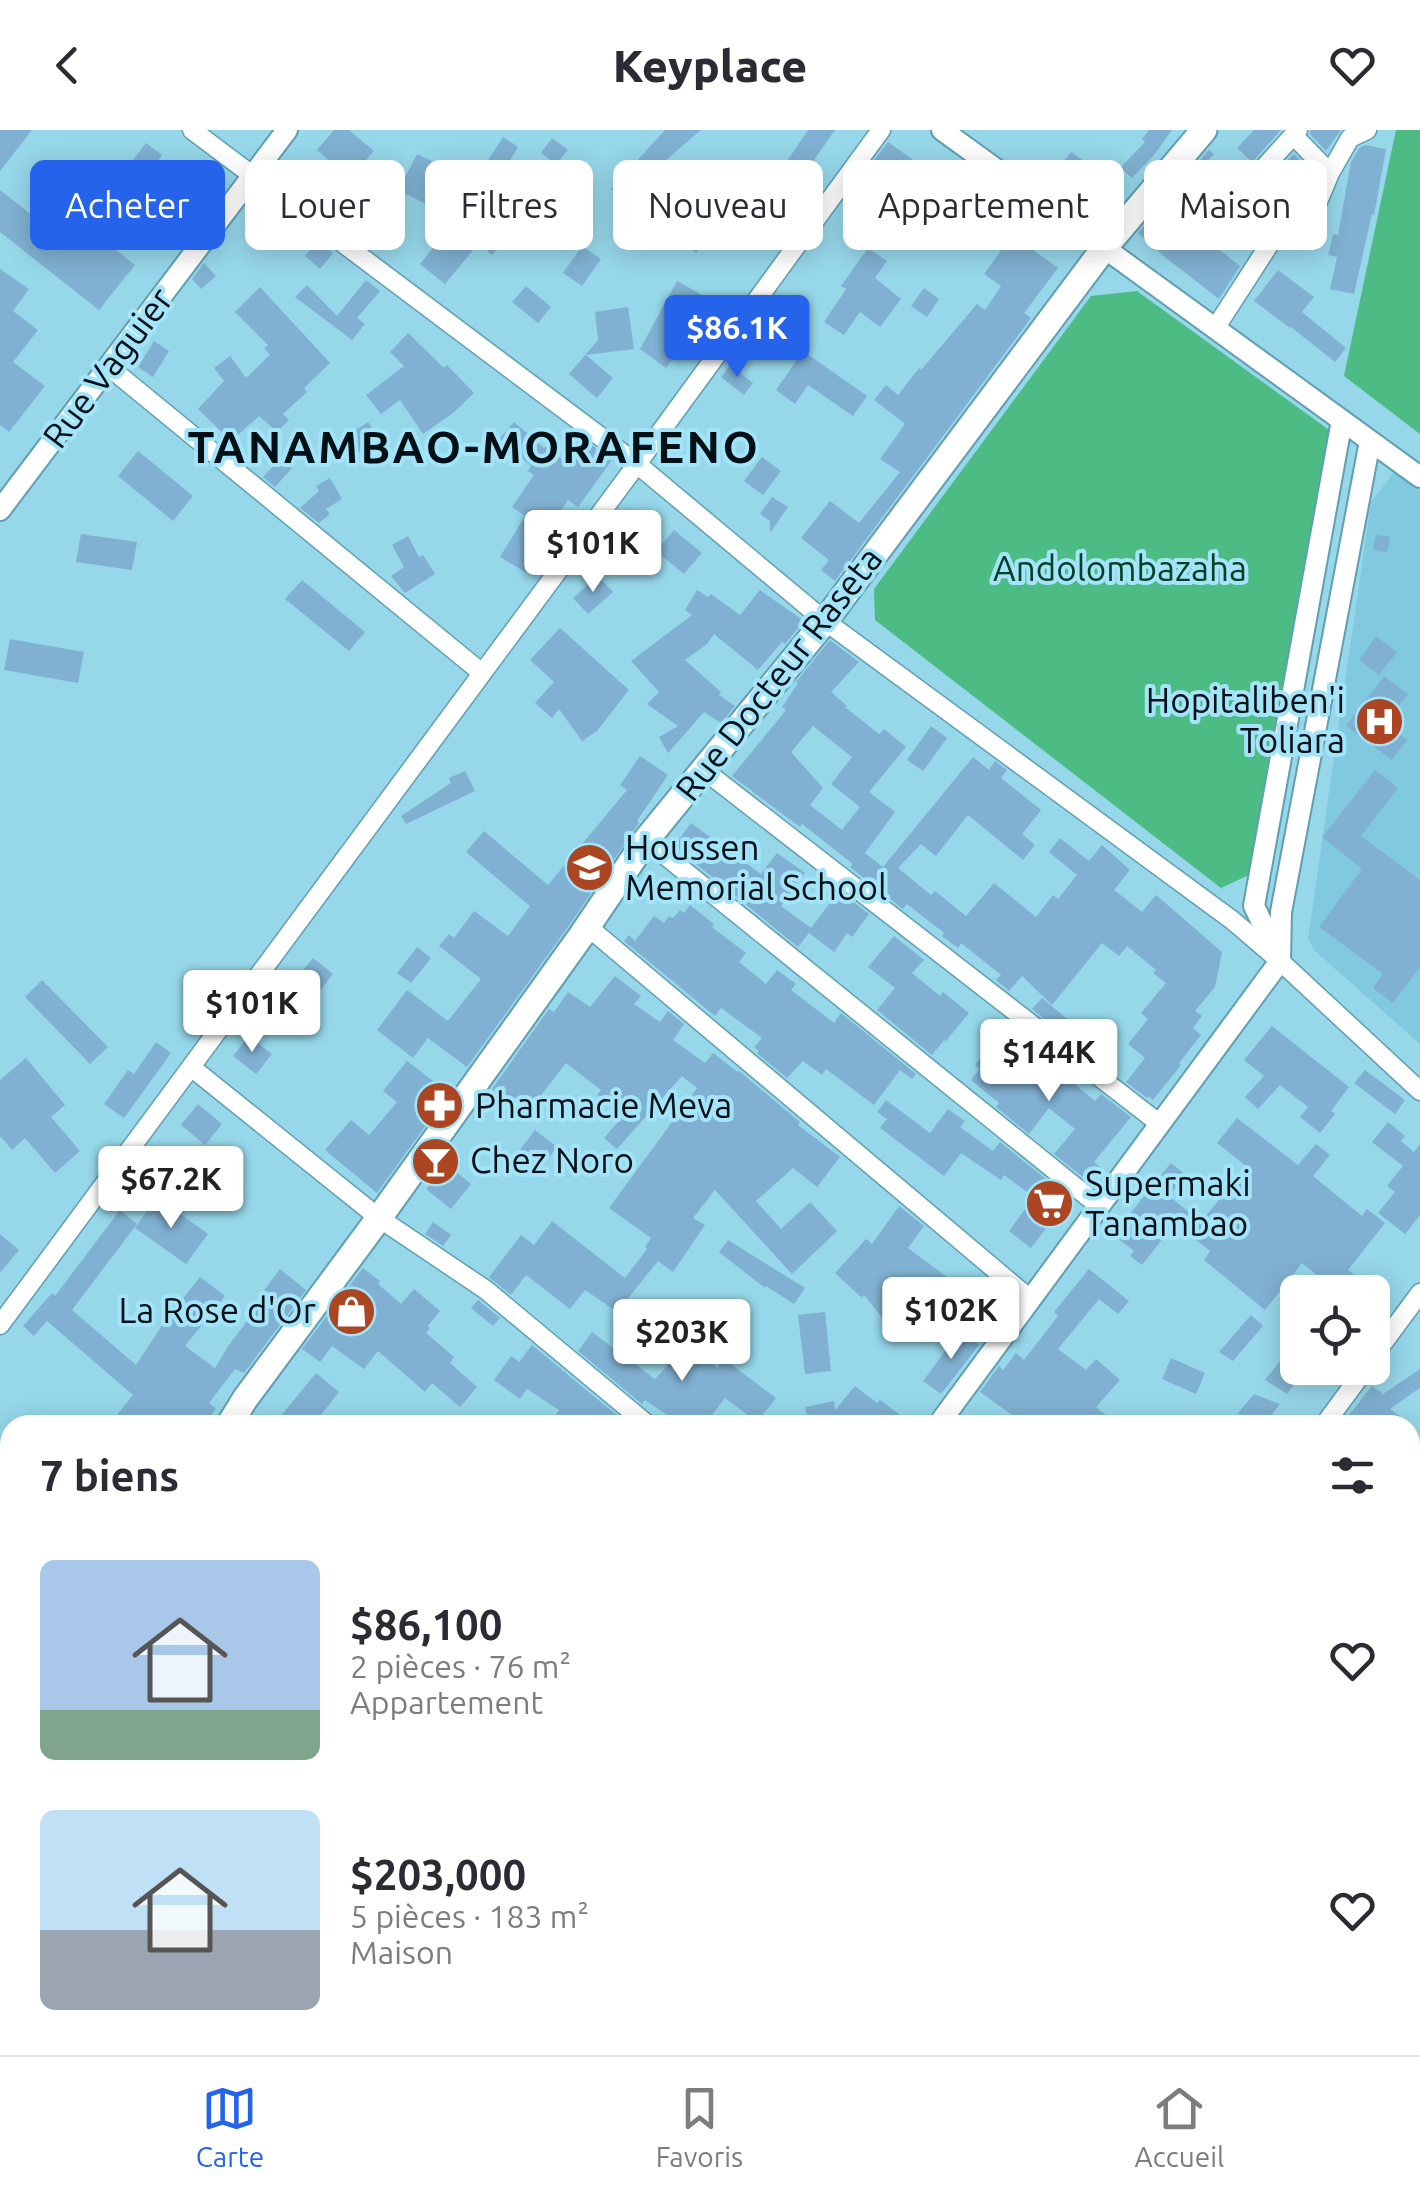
<!DOCTYPE html>
<html lang="fr">
<meta charset="utf-8">
<style>
:root{--surface:#fff;--page:#f2f2f3;--text:#2b2b33;--muted:#7c7c81;--line:#e1e1e2;--accent:#2563eb}
body{margin:0;font-family:Ubuntu,sans-serif;background:var(--page);color:var(--text);height:100vh;display:flex;flex-direction:column;font-size:38px;white-space:nowrap}
*{box-sizing:border-box;margin:0}
p{font-size:32px;color:var(--muted)}
.icon{flex:none;width:55px;height:55px;fill:none;stroke:currentColor;stroke-width:2;stroke-linecap:round;stroke-linejoin:round}
.map{position:relative;flex:1;overflow:hidden}
.side{position:absolute;left:0px;top:1285px;width:1420px;height:640px;display:flex;flex-direction:column;background:var(--surface);border-radius:30px 30px 0 0;box-shadow:0 5px 25px #0003}
.side>*{flex:none}
.hud{position:absolute;left:30px;top:30px;width:1360px;height:90px;display:flex;gap:20px}
.buttons{position:absolute;left:1280px;top:1145px;display:grid;gap:20px}
.buttons a{display:grid;place-items:center;width:110px;height:110px;border-radius:15px;background:var(--surface);box-shadow:0 5px 25px #0003;font-size:50px}
.price{position:absolute;translate:-50% -85px;padding:0 22px;border-radius:10px;background:#fff;color:#222;font-size:32px;line-height:65px;filter:drop-shadow(0 2px 5px #0008)}
.price::after{content:'';position:absolute;left:50%;top:60px;width:30px;height:22px;margin-left:-15px;background:inherit;clip-path:polygon(0 0,100% 0,50% 100%)}
.price.selected{background:var(--accent);color:#fff}
ul{padding:0;list-style:none}
li{display:flex;align-items:center;gap:30px;height:250px;padding:0 40px}
li span{display:grid;place-items:center;flex:none;width:280px;height:200px;border-radius:15px;color:#555}
li>.icon{margin-inline-start:auto}
span .icon{width:120px;height:120px;fill:#fffc;stroke-width:1}
li b{font-size:42px}
h2{display:flex;justify-content:space-between;align-items:center;height:120px;padding:0 40px;font-size:42px}
.pill{padding:0 35px;border-radius:15px;background:var(--surface);box-shadow:0 5px 25px #0003;font-size:35px;line-height:90px}
.pill.selected{background:var(--accent);color:#fff}
header{display:flex;justify-content:space-between;align-items:center;height:130px;padding:0 40px;background:var(--surface);font-size:45px;font-weight:800}
.dock{display:flex;justify-content:space-around;align-items:center;height:140px;border-top:2px solid var(--line);background:var(--surface);font-size:28px;color:var(--muted)}
.dock a{display:grid;justify-items:center;gap:5px}
.dock .selected{color:var(--accent)}
.map>svg:first-child{display:block}
.built{fill:#81c9df}
.green{fill:#4cbb84}
.building{fill:#80b1d2;fill-rule:evenodd}
.lines{fill:none;stroke-linecap:round;stroke-linejoin:round}
.minor-casing{stroke:#609fb2;stroke-width:21}
.tertiary-casing{stroke:#609fb2;stroke-width:24}
.secondary-casing{stroke:#609fb2;stroke-width:29}
.minor{stroke:#fff;stroke-width:18}
.tertiary{stroke:#fff;stroke-width:20}
.secondary{stroke:#fff;stroke-width:25}
.labels{text-anchor:middle;stroke-width:8;stroke-linejoin:round;paint-order:stroke}
.street-label{font-size:35px;fill:#001017;stroke:#a3e4f8}
.park-label{font-size:35px;fill:#054127;stroke:#a3e4f8}
.poi-label{font-size:35px;fill:#001017;stroke:#a3e4f8;text-anchor:start}
.district-label{font-size:45px;font-weight:bold;letter-spacing:2.5px;fill:#001017;stroke:#a3e4f8}
</style>
<header><svg class="icon" aria-label="back" viewBox="0 0 24 24"><path d="M15 5l-7 7 7 7"/></svg>Keyplace<svg class="icon" aria-label="heart" viewBox="0 0 24 24"><path d="M12 20l-8-8c-3-5 5-10 8-4 3-6 11-1 8 4z"/></svg></header>
<div class="map">
<svg width="1420" height="1925" viewBox="0 0 1420 1925">
<rect width="100%" height="100%" fill="#96d7ea"/>
<!-- built -->
<path class="built" d="M1395,341L1420,360V914L1315,821L1308,809L1371,372Z"/>
<!-- green -->
<path class="green" d="M1396,0H1420V304L1344,246Z
M1137,161L1336,305L1251,744L1221,758L875,490L874,459L1091,166Z"/>
<!-- building -->
<path class="building" d="M0,0H32L0,41Z
M334,0H349L374,21L350,49L317,20Z
M665,0H701L659,36L697,62L699,60L728,85L696,123L663,95L655,105L633,90L639,82L611,59Z
M808,0H835L798,53L802,55L779,86L775,83L754,110L732,95L748,73L752,76L779,39L781,40Z
M1149,0H1172L1154,25L1132,48L1120,38L1145,12L1142,9Z
M1254,0H1281L1252,32L1237,18Z
M1310,0H1341L1326,21L1310,4Z
M503,7L518,17L492,60L528,84L492,125L479,113L445,154L420,134L470,71L442,54L430,76L406,64L395,90L377,82L390,51L401,55L417,24L475,51Z
M552,8L568,20L556,34L541,23Z
M888,12L926,39L931,33L948,46L936,62L949,72L938,87L924,77L914,91L896,77L908,62L870,36Z
M146,13L162,25L100,107L135,135L99,180L0,102V60L47,97L67,71L89,87Z
M1365,15L1386,19L1374,85L1372,84L1354,164L1330,159L1337,127L1328,125L1333,104L1338,105L1351,32L1359,18Z
M1209,20L1214,24L1182,60L1212,83L1225,69L1248,90L1217,118L1240,136L1219,169L1161,124L1138,103Z
M1071,22L1118,55L1119,73L1094,74L1077,60L1069,70L1047,52Z
M1294,24L1315,46L1303,60L1280,38Z
M561,34L573,45L570,49L575,54L544,85L527,69Z
M992,67L1022,88L1011,104L981,82Z
M1016,100L1037,114L1033,120L1058,138L1024,183L1031,188L835,451L821,440L829,430L801,408L830,371L859,393L900,342L880,329L905,294L874,270L886,255L898,265L919,238L921,240L977,174L985,180L1001,156L984,144Z
M318,110L333,123L320,139L305,126Z
M582,116L601,129L582,156L563,143Z
M868,118L887,131L875,148L901,169L880,197L860,182L844,205L824,192L846,159L841,156Z
M204,133L216,146L201,159L192,149Z
M0,139L29,159L13,181L38,200L13,232L45,256L9,302L0,295Z
M1278,140L1314,167L1302,182L1346,218L1335,232L1291,197L1290,198L1254,171Z
M366,150L380,161L357,188L365,194L352,210L295,167L307,155L337,186Z
M677,151L704,166L687,199L692,202L666,238L640,219Z
M526,156L551,177L538,193L512,172Z
M260,157L330,233L304,258L307,262L283,284L289,290L277,302L259,286L231,311L198,279L224,251L214,238L230,226L246,248L270,225L264,218L268,215L235,182Z
M924,158L939,169L927,187L911,176Z
M628,177L634,219L586,225L613,248L597,268L569,244L598,210L595,182Z
M408,203L444,238L447,235L474,263L453,283L423,304L400,270L381,284L366,265L404,236L390,222Z
M154,211L169,221L153,247L138,237Z
M803,221L867,266L853,286L808,255L795,274L776,260Z
M730,235L753,253L744,265L721,247Z
M368,292L379,308L355,325L344,308Z
M514,292L544,318L545,317L562,329L581,307L612,330L578,377L568,370L536,418L540,421L527,443L500,427L525,386L512,377L534,345L528,341L531,336L499,309Z
M138,321L193,366L173,391L118,346Z
M762,327L781,341L763,365L744,351Z
M281,328L292,338L275,357L263,347Z
M330,348L342,369L326,379L330,384L319,393L300,378L319,361L316,356Z
M772,367L788,377L770,403V391L760,384Z
M674,400L702,423L684,444L656,421Z
M81,404L137,412L132,440L76,432Z
M1376,405L1390,407L1387,422L1373,420Z
M408,406L419,427L423,425L435,444L405,463L391,446L404,437L392,415Z
M598,446L613,462L588,484L573,468Z
M302,450L365,502L349,521L285,469Z
M697,460L708,467L711,464L740,485L760,460L804,491L785,514L782,512L758,540L714,504L707,514L685,530L721,562L719,565L735,576L721,593L704,582L668,623L659,607L678,596L647,574L659,562L631,531L692,485L685,480Z
M560,498L629,560L597,601L582,611L559,579L552,588L535,573L554,552L530,530Z
M1376,506L1397,522L1379,545L1359,530Z
M10,509L84,522L78,553L4,540Z
M830,510L859,532L831,562L847,576L845,577L879,604L884,599L906,617L869,662L895,682L865,723L883,737L973,627L989,640L995,631L1007,640L1001,648L1041,680L1022,704L1035,715L1023,730L968,685L936,726L921,714L898,738L931,765L935,761L966,786L994,753L1036,787L1053,765L1058,769L1077,745L1049,722L1060,708L1089,731L1102,715L1130,740L1114,760L1142,782L1156,765L1222,822L1215,857L1195,881L1202,886L1193,898L1201,905L1179,933L1181,935L1153,970L1148,966L1147,968L1126,952L1145,928L1128,914L1148,889L1141,883L1166,853L1153,843L1156,840L1127,816L1119,826L1102,813L1052,875L1022,846L1009,861L996,850L1001,845L961,813L958,818L942,806L944,803L907,774L903,779L850,737L853,734L802,694L800,697L732,646L786,580L782,577L798,553L796,552ZM813,596L852,627L831,654L860,677L842,700L810,675L823,658L791,622Z
M1384,546L1408,564L1386,593L1407,610L1392,630L1346,596Z
M931,596L947,608L923,641L907,630Z
M640,626L668,645L637,691L639,693L568,797L467,937L428,908L413,928L377,900L407,860L448,891L481,849L439,816L449,804L454,808L474,781L508,806L530,776L466,722L484,701L548,755L627,660L620,655Z
M1375,640L1398,658L1361,706L1420,750V837L1393,873L1373,858L1383,844L1319,797L1362,739L1322,707Z
M465,641L475,661L406,694L401,686L451,653L449,648Z
M691,693L761,744L777,723L805,743L781,776L811,798L839,761L869,784L852,807L847,803L834,822L809,803L798,817L674,716Z
M690,775L714,794L712,797L746,823L739,832L766,854L777,840L796,854L791,860L834,893L841,883L916,944L912,949L900,940L874,975L826,939L822,945L803,931L787,948L757,923L759,921L754,917L762,908L721,878L715,886L624,811L629,805L635,811L654,786L664,793L669,786L673,788L680,780L684,783Z
M894,806L924,830L912,843L940,866L943,862L969,883L946,911L944,910L932,925L877,880L895,858L868,837Z
M417,817L431,828L411,853L397,843Z
M313,828L333,844L309,874L303,869L292,883L277,872Z
M615,846L641,866L634,874L660,892L668,881L684,894L673,910L705,933L713,923L738,942L739,941L800,992L798,995L840,1027L817,1057L793,1038L756,1071L781,1099L810,1072L837,1101L792,1144L715,1060L693,1088L705,1095L673,1142L658,1131L617,1182L585,1160L570,1179L526,1145L511,1165L489,1147L521,1105L534,1115L552,1091L625,1148L647,1119L645,1117L651,1108L609,1078L697,958L682,946L617,1019L604,1008L623,986L597,965L601,960L566,933L526,985L492,959L549,879L554,882L568,862L590,877Z
M42,850L108,917L90,934L25,867Z
M1042,868L1083,902L1091,892L1112,908L1095,928L1032,879Z
M1272,896L1349,957L1331,981L1335,984L1320,1003L1300,987L1308,977L1280,955L1258,979L1245,967L1264,946L1244,930Z
M1005,898L1028,917L1018,929L1054,958L1064,945L1095,971L1101,964L1131,987L1094,1032L1100,1037L1089,1052L1054,1024L1075,999L1049,978L1029,1004L996,977L999,973L971,950L980,939L975,935Z
M249,906L272,924L256,944L233,926Z
M156,912L171,923L124,988L104,974L128,940L134,944Z
M26,928L65,975L51,987L80,1021L55,1043L25,1008L12,1020L0,1006V950Z
M407,931L449,963L377,1063L325,1020L351,990L369,1005L397,972L383,961Z
M1365,940L1405,970L1395,984L1354,953Z
M886,970L930,1003L948,979L965,991L960,997L993,1021L1000,1012L1069,1068L1031,1118L1009,1101L1034,1067L1004,1045L1001,1050L961,1023L944,1046L880,998L887,989L877,982Z
M198,974L222,994L205,1015L181,995Z
M1237,988L1298,1035L1316,1014L1330,1025L1313,1046L1362,1086L1367,1079L1385,1093L1348,1140L1377,1162H1338L1302,1133L1265,1180L1204,1130L1210,1121L1175,1093L1142,1135L1130,1126L1134,1121L1113,1105L1171,1033L1186,1045L1169,1066L1201,1092L1246,1036L1217,1013Z
M1388,992L1405,1006L1401,1011L1414,1022L1420,1014V1085L1405,1104L1378,1083L1395,1062L1387,1056L1403,1036L1372,1012Z
M535,1000L557,1017L537,1043L515,1026Z
M446,1034L471,1054L451,1079L426,1059Z
M157,1067L208,1104L186,1134L135,1098Z
M899,1076L924,1096L908,1118L955,1153L939,1174L958,1191L945,1206L916,1181L893,1201L864,1165L862,1168L835,1143L866,1109L872,1114Z
M120,1080L137,1094L72,1180L136,1235L165,1191L200,1147L225,1166L185,1216L215,1238L229,1215L268,1163L264,1160L280,1139L306,1160L244,1243L235,1239L209,1273L216,1279L203,1295H109L133,1265L47,1191L34,1206L23,1196L52,1163L55,1166Z
M433,1092L451,1105L443,1116L425,1104Z
M0,1104L19,1120L0,1143Z
M728,1110L805,1158L794,1174L766,1156L765,1158L719,1122Z
M363,1138L380,1151L378,1154L401,1174L414,1159L440,1181L428,1196L430,1198L426,1203L454,1227L450,1233L477,1257L460,1277L432,1253L425,1262L378,1221L364,1239L332,1216L320,1232L302,1219Z
M1089,1139L1129,1171L1118,1184L1099,1169L1058,1219L1086,1240L1096,1229L1120,1250L1096,1277L1118,1295H1026L980,1262L999,1236L1003,1240L1016,1223L1024,1230L1058,1186L1054,1182Z
M478,1170L500,1188L493,1196L471,1178Z
M825,1182L831,1241L805,1244L798,1185Z
M1251,1185L1263,1196L1233,1231L1219,1222Z
M960,1201L979,1215L941,1264L923,1251Z
M592,1202L655,1249L689,1212L717,1238L724,1229L776,1268L757,1292L725,1268L704,1295H682L645,1270L642,1274L578,1221Z
M1298,1208V1238H1308L1287,1264L1265,1250Z
M532,1215L626,1293L625,1295H609L600,1288L595,1295H573L556,1285L559,1280L527,1259L520,1269L494,1250L511,1226L519,1232Z
M1171,1228L1205,1243L1196,1264L1162,1249Z
M1420,1239V1258L1390,1279L1412,1295H1341L1372,1256L1383,1264Z
M316,1243L339,1262L313,1295H289L280,1287Z
M855,1256L877,1273L880,1270L914,1295H809L805,1277L834,1271L835,1280Z
M1254,1264L1280,1274L1272,1284L1287,1295H1252L1238,1283Z"/>
<g class="lines">
<defs>
<path id="minor" d="M192,0L637,334L825,491L1232,790L1280,831L1420,961
M1293,5L1330,43
M1280,98L1250,53L1298,0
M1216,197L1280,98L1317,74L1330,43L1350,8L1367,0
M109,237L482,543
M705,641L1160,994
M646,710L1099,1076
M587,796L1030,1169
M191,937L379,1088L486,1160L648,1295
M0,1195L637,334L881,0
M1372,1228L1420,1163
M1324,1295L1366,1238
M0,1417L10,1425
M74,1925L81,1915"/>
<path id="tertiary" d="M942,0L1420,347
M0,380L287,0
M1277,824L1254,776L1342,290
M938,1295L1280,831L1281,782L1370,311
M1410,1445L1420,1449
M479,1925L486,1915"/>
<path id="secondary" d="M229,1295L245,1269L379,1088L581,806L646,710L825,491L1105,117L1204,0
M0,1617L10,1603
M0,1669L10,1677
M0,1702L10,1709
M272,1915L285,1925
M316,1915L329,1925"/>
</defs>
<!-- minor casing -->
<use href="#minor" class="minor-casing"/>
<!-- tertiary casing -->
<use href="#tertiary" class="tertiary-casing"/>
<!-- secondary casing -->
<use href="#secondary" class="secondary-casing"/>
<!-- minor -->
<use href="#minor" class="minor"/>
<!-- tertiary -->
<use href="#tertiary" class="tertiary"/>
<!-- secondary -->
<use href="#secondary" class="secondary"/>
</g>
<!-- icons -->
<defs>
<symbol id="hospital-disc" viewBox="-11 -11 22 22"><circle r="9.5" fill="#ac4521" stroke="#a3e4f8"/><path d="M-5-5h3v3.5h4V-5h3V5h-3V1.5h-4V5h-3Z" fill="#fff"/></symbol>
<symbol id="school-disc" viewBox="-11 -11 22 22"><circle r="9.5" fill="#ac4521" stroke="#a3e4f8"/><path d="M0-5L7-2L0 1L-7-2ZM-4 1L0 2.5L4 1V4Q0 6-4 4Z" fill="#fff"/></symbol>
<symbol id="pharmacy-disc" viewBox="-11 -11 22 22"><circle r="9.5" fill="#ac4521" stroke="#a3e4f8"/><path d="M-2-6h4v4h4v4h-4v4h-4v-4h-4v-4h4Z" fill="#fff"/></symbol>
<symbol id="bar-disc" viewBox="-11 -11 22 22"><circle r="9.5" fill="#ac4521" stroke="#a3e4f8"/><path d="M-6-5H6L.8 .8V4.5H3.5V6h-7V4.5H-.8V.8Z" fill="#fff"/></symbol>
<symbol id="supermarket-disc" viewBox="-11 -11 22 22"><circle r="9.5" fill="#ac4521" stroke="#a3e4f8"/><path d="M-6-5.5h2.5l.6 2H6L4.5 2H-2.5L-4.4-4H-6ZM-1.5 3.2a1.3 1.3 0 1 0 .1 0ZM3 3.2a1.3 1.3 0 1 0 .1 0Z" fill="#fff"/></symbol>
<symbol id="shop-disc" viewBox="-11 -11 22 22"><circle r="9.5" fill="#ac4521" stroke="#a3e4f8"/><path d="M-5-2.5h2.3a2.7 3.5 0 0 1 5.4 0H5L5.5 6h-11ZM-1.5-2.5h3a1.5 2.3 0 0 0-3 0Z" fill="#fff"/></symbol>
</defs>
<g fill-rule="evenodd">
<use href="#hospital-disc" x="1352" y="564" width="55" height="55"/>
<use href="#school-disc" x="562" y="710" width="55" height="55"/>
<use href="#pharmacy-disc" x="412" y="948" width="55" height="55"/>
<use href="#bar-disc" x="408" y="1004" width="55" height="55"/>
<use href="#supermarket-disc" x="1022" y="1046" width="55" height="55"/>
<use href="#shop-disc" x="324" y="1154" width="55" height="55"/>
</g>
<g class="labels">
<!-- street labels -->
<g class="street-label">
<text transform="translate(108 238) rotate(-53)" y="12">Rue Vaguier</text>
<text transform="translate(779 544) rotate(-52)" y="12">Rue Docteur Raseta</text>
</g>
<!-- park labels -->
<g class="park-label">
<text x="1120" y="451">Andolombazaha</text>
</g>
<!-- poi labels -->
<g class="poi-label">
<text x="1345" y="583" text-anchor="end">Hopitaliben'i<tspan x="1345" dy="40">Toliara</tspan></text>
<text x="625" y="730">Houssen<tspan x="625" dy="40">Memorial School</tspan></text>
<text x="475" y="988">Pharmacie Meva</text>
<text x="470" y="1043">Chez Noro</text>
<text x="1085" y="1066">Supermaki<tspan x="1085" dy="40">Tanambao</tspan></text>
<text x="316" y="1193" text-anchor="end">La Rose d'Or</text>
</g>
<!-- district labels -->
<g class="district-label">
<text x="474" y="333">TANAMBAO-MORAFENO</text>
</g>
</g>
</svg>
<div class="buttons">
<a><svg class="icon" aria-label="locate" viewBox="0 0 24 24"><circle cx="12" cy="12" r="6"/><path d="M12 2v4M12 18v4M2 12h4M18 12h4"/></svg></a>
</div>
<b class="price selected" style="left:737px;top:250px">$86.1K</b>
<b class="price" style="left:593px;top:465px">$101K</b>
<b class="price" style="left:252px;top:925px">$101K</b>
<b class="price" style="left:1049px;top:974px">$144K</b>
<b class="price" style="left:171px;top:1101px">$67.2K</b>
<b class="price" style="left:951px;top:1232px">$102K</b>
<b class="price" style="left:682px;top:1254px">$203K</b>
<div class="hud">
<a class="pill selected">Acheter</a>
<a class="pill">Louer</a>
<a class="pill">Filtres</a>
<a class="pill">Nouveau</a>
<a class="pill">Appartement</a>
<a class="pill">Maison</a>
</div>
<section class="side">
<h2>7 biens<svg class="icon" aria-label="filters" viewBox="0 0 24 24"><path d="M4 7h16M4 17h16"/><circle cx="9" cy="7" r="2"/><circle cx="15" cy="17" r="2"/></svg></h2>
<ul>
<li><span style="background:linear-gradient(#a9c7e8 75%,#7fa58c 0)"><svg class="icon" aria-label="home" viewBox="0 0 24 24"><path d="M3 11l9-7 9 7M6 9v11h12V9"/></svg></span><div><b>$86,100</b><p>2 pièces · 76 m²</p><p>Appartement</p></div><svg class="icon" aria-label="heart" viewBox="0 0 24 24"><path d="M12 20l-8-8c-3-5 5-10 8-4 3-6 11-1 8 4z"/></svg></li>
<li><span style="background:linear-gradient(#bfe0f5 60%,#9aa5b1 0)"><svg class="icon" aria-label="home" viewBox="0 0 24 24"><path d="M3 11l9-7 9 7M6 9v11h12V9"/></svg></span><div><b>$203,000</b><p>5 pièces · 183 m²</p><p>Maison</p></div><svg class="icon" aria-label="heart" viewBox="0 0 24 24"><path d="M12 20l-8-8c-3-5 5-10 8-4 3-6 11-1 8 4z"/></svg></li>
</ul>
</section>
</div>
<nav class="dock">
<a class="selected"><svg class="icon" aria-label="map" viewBox="0 0 24 24"><path d="M3 6l6-2 6 2 6-2v14l-6 2-6-2-6 2zM9 4v14M15 6v14"/></svg>Carte</a>
<a><svg class="icon" aria-label="saved" viewBox="0 0 24 24"><path d="M7 4h10v16l-5-4-5 4z"/></svg>Favoris</a>
<a><svg class="icon" aria-label="home" viewBox="0 0 24 24"><path d="M3 11l9-7 9 7M6 9v11h12V9"/></svg>Accueil</a>
</nav>
